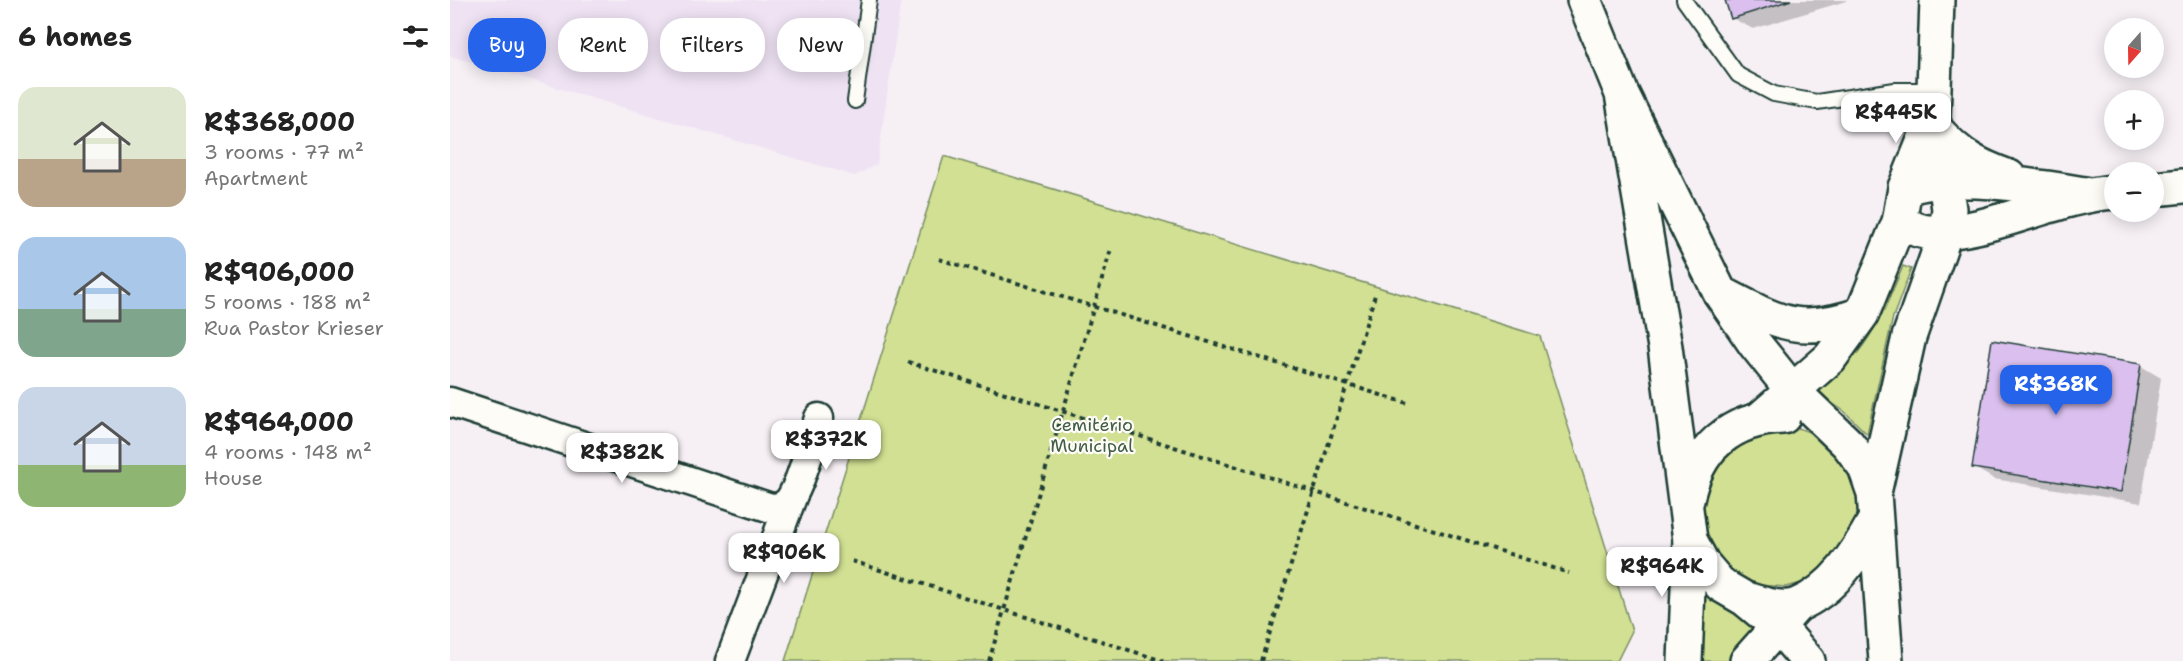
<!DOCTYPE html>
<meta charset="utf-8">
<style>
:root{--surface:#fff;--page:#f2f2f2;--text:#222;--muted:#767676;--accent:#2563eb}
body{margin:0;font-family:"Shantell Sans",sans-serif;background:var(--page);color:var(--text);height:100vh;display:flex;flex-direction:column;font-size:22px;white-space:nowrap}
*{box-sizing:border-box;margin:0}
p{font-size:20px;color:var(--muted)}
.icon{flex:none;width:33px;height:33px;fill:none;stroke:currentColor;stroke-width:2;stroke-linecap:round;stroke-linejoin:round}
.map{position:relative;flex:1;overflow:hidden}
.sheet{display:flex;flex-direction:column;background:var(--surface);width:450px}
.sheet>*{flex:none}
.top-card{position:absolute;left:18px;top:18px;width:570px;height:54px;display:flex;gap:12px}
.needle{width:39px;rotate:200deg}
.buttons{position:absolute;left:1654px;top:18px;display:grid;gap:12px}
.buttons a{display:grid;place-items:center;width:60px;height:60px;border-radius:50%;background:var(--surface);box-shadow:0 3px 15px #0003;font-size:30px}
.price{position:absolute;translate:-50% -51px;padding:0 14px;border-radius:12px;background:#fff;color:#222;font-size:20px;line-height:39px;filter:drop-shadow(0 2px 3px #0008)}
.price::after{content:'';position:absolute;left:50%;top:36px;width:18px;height:14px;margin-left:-9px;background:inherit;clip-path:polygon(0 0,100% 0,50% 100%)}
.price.current{background:var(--accent);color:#fff}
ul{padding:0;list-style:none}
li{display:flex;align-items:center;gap:18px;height:150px;padding:0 18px}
li span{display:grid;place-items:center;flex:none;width:168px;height:120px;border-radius:18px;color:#555}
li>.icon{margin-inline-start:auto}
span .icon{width:72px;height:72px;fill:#fffc;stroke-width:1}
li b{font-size:26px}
h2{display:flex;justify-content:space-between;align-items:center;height:72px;padding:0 18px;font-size:26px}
.pill{padding:0 21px;border-radius:24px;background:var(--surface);box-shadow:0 3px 15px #0003;font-size:21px;line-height:54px}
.pill.current{background:var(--accent);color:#fff}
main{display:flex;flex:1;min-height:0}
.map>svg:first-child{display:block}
.built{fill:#eee2f3}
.green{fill:#d2e093;stroke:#788e64;stroke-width:1.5}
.shadow{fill:#0003}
.building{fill:#dbc0ef;stroke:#1f3d34;stroke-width:1.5}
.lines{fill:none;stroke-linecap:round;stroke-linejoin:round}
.service-casing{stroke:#1f3d34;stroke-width:18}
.minor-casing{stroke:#1f3d34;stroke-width:33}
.secondary-casing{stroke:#1f3d34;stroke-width:38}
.primary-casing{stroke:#1f3d34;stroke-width:38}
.path{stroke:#1f3d34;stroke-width:4;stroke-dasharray:4.5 4.5;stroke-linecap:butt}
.service{stroke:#fdfcf7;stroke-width:14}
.minor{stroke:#fdfcf7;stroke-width:28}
.secondary{stroke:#fdfcf7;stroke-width:33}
.primary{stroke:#fdfcf7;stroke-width:33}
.labels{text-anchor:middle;stroke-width:4.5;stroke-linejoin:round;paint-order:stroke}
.park-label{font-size:18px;fill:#435e47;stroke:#fdfcf7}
</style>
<main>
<section class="sheet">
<h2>6 homes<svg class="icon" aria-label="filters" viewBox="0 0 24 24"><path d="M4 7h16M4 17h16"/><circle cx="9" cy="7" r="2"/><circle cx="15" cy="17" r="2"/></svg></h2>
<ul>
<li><span style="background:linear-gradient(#dfe7d0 60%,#b9a48a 0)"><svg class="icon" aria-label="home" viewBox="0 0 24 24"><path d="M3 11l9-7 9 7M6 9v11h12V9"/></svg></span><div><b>R$368,000</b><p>3 rooms · 77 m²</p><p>Apartment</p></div></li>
<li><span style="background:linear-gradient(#a9c7e8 60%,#7fa58c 0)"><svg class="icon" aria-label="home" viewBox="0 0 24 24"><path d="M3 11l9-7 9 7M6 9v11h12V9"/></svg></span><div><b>R$906,000</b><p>5 rooms · 188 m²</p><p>Rua Pastor Krieser</p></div></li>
<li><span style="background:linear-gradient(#c9d6e8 65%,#8fb573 0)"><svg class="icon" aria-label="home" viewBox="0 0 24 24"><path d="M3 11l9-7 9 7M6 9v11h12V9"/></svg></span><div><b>R$964,000</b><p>4 rooms · 148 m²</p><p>House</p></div></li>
</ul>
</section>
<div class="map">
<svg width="1733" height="661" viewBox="0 0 1733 661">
<rect width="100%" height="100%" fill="#f6f0f5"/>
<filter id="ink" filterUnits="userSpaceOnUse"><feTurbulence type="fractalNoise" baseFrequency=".0167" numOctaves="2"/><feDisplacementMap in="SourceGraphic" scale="12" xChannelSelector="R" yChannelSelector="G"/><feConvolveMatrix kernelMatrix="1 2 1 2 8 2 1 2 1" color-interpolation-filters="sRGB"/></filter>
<g filter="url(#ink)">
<!-- built -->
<path class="built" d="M0,0H451L427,164L405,176L0,56Z"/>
<!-- green -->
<path class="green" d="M494,156L1090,336L1182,631L1167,661H335Z
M1453,266L1461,269L1443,317L1417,434L1394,411L1364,391C1415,359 1431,319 1453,266Z
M1343,426L1367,435L1388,450L1410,495V520L1364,580L1336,587L1308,585L1283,573L1263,552L1251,527L1249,499L1272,449Z
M1256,579L1310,629L1283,661H1248Z"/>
<!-- shadow -->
<path class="shadow" d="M1277,0H1396V1L1303,29L1282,18Z
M1543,342L1691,366L1711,378L1691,503L1544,479L1523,467Z"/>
<!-- building -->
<path class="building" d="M1275,0H1341L1281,19Z
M1542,340L1691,364L1671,492L1522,468Z"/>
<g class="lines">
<defs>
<path id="service" d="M1234,0L1288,75L1324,94L1367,102L1445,90H1483
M405,101L419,0"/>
<path id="minor" d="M0,402L321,508C327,508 333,507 338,502C350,489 363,437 369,418
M280,661L344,492"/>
<path id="secondary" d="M1487,0L1483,118L1495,181
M1455,188L1483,118
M1235,661L1240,540
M1297,661L1346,606"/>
<path id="primary" d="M1134,0L1172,94L1270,293L1305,344L1341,389L1398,444L1415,467L1424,493
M1172,94L1215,347L1240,540L1253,564L1271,585L1295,599L1329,627L1358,661
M1488,132C1511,157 1528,166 1559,177
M1704,189L1733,186
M1449,222C1458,226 1469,232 1479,232C1537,235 1604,196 1665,192
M1273,294C1329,323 1349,336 1412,314
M1311,418L1380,358L1412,314L1449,222L1455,188C1503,172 1585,186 1635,194
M1237,500C1247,448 1280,419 1333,417
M1296,599C1311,604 1332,611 1347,605C1384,590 1407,553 1425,520
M1436,661L1424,493L1459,337L1496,231L1499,209L1495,181"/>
</defs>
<!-- service casing -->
<use href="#service" class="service-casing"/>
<!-- minor casing -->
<use href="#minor" class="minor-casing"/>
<!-- secondary casing -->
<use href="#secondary" class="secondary-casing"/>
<!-- primary casing -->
<use href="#primary" class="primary-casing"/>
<!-- path -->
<path class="path" d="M489,259L957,403
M458,362L1119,573
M402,561L713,661
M539,661L661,249
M811,661L925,295"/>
<!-- service -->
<use href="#service" class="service"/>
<!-- minor -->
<use href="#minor" class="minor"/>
<!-- secondary -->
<use href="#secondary" class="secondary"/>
<!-- primary -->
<use href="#primary" class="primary"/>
</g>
</g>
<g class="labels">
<!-- park labels -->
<g class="park-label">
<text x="642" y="431">Cemitério<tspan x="642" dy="21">Municipal</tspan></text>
</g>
</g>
</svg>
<div class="buttons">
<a><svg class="needle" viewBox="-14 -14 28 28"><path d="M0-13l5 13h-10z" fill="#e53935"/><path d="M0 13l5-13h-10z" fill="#767676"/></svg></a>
<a>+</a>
<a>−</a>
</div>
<b class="price" style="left:1446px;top:144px">R$445K</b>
<b class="price current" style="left:1606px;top:416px">R$368K</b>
<b class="price" style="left:376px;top:471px">R$372K</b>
<b class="price" style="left:172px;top:484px">R$382K</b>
<b class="price" style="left:334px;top:584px">R$906K</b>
<b class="price" style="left:1212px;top:598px">R$964K</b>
<div class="top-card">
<a class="pill current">Buy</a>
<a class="pill">Rent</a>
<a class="pill">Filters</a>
<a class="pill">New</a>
</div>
</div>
</main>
